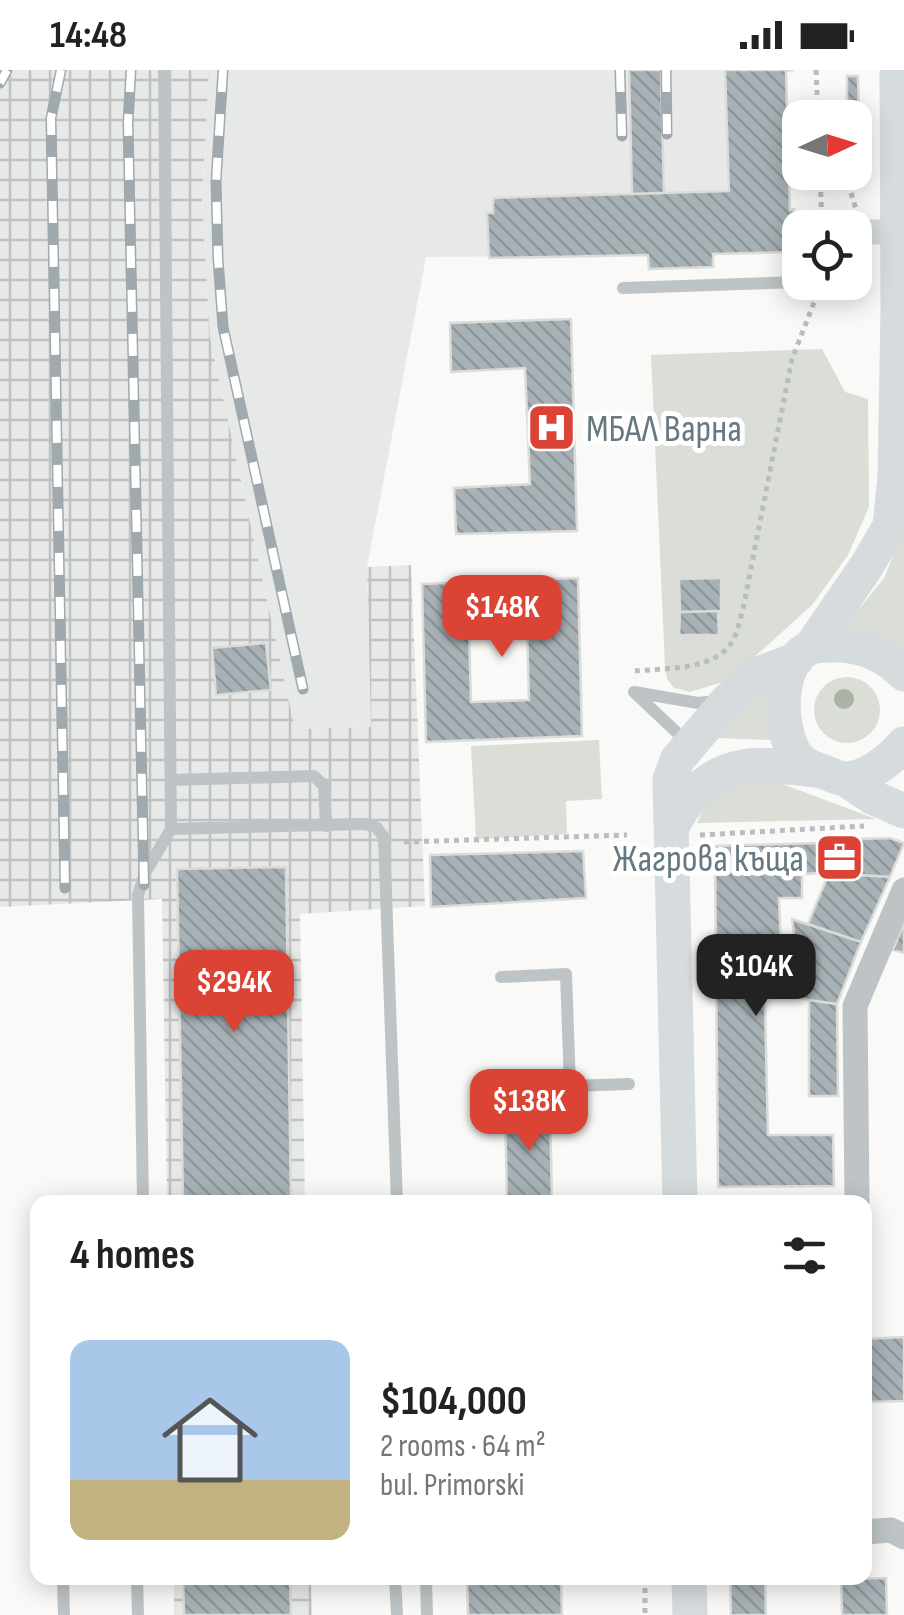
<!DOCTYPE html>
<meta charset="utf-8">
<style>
:root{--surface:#fff;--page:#f6f6f6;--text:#222;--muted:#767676;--accent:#db4435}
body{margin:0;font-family:"Sofia Sans Condensed",sans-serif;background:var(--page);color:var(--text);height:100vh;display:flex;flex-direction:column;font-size:38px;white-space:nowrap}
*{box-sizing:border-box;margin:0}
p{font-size:32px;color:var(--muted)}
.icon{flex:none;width:55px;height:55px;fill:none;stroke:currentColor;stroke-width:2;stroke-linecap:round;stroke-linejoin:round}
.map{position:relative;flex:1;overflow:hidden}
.drawer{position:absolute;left:30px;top:1125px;width:842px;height:390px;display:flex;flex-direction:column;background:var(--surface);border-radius:20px;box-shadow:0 5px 25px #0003}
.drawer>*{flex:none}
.needle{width:65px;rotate:86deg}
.tools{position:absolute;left:782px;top:30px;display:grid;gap:20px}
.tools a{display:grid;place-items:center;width:90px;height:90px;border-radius:20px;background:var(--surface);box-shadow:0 5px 25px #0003;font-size:50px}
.price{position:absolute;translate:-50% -85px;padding:0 22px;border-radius:20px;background:var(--accent);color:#fff;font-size:32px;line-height:65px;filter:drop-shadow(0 2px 5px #0008)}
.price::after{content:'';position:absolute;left:50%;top:60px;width:30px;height:22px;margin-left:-15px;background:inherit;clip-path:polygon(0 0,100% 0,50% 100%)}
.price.active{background:#222;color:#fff}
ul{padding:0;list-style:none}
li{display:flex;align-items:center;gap:30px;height:250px;padding:0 40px}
li span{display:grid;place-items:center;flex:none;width:280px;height:200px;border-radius:20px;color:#555}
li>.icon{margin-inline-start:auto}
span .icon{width:120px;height:120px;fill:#fffc;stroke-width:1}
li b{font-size:42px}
h2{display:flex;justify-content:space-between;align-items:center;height:120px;padding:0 40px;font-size:42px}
.status{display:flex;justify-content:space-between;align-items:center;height:70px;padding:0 50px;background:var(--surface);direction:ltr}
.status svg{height:28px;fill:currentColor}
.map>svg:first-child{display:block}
.built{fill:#e7e9e8}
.industrial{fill:url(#industrial-grid)}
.green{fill:#daded6}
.building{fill:url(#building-back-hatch);stroke:#dbdbd9;stroke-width:2.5;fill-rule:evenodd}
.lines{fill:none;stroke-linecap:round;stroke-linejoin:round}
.street-tunnel{stroke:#d4d9d9;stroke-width:25;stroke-dasharray:25 12;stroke-linecap:butt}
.path{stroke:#b9bdbf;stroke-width:5;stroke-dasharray:5 5;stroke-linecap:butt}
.lane{stroke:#bec4c6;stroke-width:12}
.street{stroke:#bec4c6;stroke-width:25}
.secondary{stroke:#d6dbde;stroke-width:35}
.rail-casing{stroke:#a0a9ad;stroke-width:11}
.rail{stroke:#fff;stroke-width:8;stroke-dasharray:22;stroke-linecap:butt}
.tree{fill:#aab3a6}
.labels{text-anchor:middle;stroke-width:10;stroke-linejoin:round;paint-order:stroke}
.poi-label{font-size:38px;fill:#667980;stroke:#fff;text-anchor:start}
</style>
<div class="status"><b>14:48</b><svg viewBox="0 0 49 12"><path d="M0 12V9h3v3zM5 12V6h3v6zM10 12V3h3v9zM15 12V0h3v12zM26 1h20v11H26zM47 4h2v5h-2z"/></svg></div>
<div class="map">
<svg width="904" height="1545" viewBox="0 0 904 1545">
<defs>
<pattern id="industrial-grid" width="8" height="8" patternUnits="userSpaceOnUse" patternTransform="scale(2.5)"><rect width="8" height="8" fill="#e7e9e8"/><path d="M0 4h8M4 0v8" fill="none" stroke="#bfc2c1"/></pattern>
<pattern id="building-back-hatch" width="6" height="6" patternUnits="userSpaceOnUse" patternTransform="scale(2.5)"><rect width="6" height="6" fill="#a8b2b6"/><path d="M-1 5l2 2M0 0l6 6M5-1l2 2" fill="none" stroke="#8d9699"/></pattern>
</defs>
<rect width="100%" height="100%" fill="#f9f9f7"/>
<!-- built -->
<path class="built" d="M209,0H794L786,2L790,139H794L796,182L714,184L713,197L649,199L648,185L426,187L367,497L371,657L295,659L210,268L202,129Z"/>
<!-- industrial -->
<path class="industrial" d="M0,0H209L202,129L210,268L295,659L371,657L367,497L411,495L425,836L300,844L305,1132H167L162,829L0,837Z
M174,1508H311L312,1545H174Z"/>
<!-- green -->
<path class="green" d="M822,279L845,322L868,329L869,437L848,485L813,534L729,610L690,622L674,618L667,609L665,596L651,285Z
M904,458V584C886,567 866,559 841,561L884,508Z
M814 640a33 33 0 1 1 66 0a33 33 0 1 1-66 0Z
M761,614L769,617L772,670L717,668Z
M599,670L602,729L566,731L567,764L476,769L471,676Z
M733,712H777L876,749L697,753L704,737Z"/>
<!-- building -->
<path class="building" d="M629,0H661L664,123L632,124Z
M725,0H794L786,1L790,140L794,139L796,182L713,184V197L649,199L648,185L489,188L487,143H493V128L729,121Z
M847,6H858L859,46H847Z
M571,249L577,461L456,464L454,418L530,414L525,298L451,302L450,253Z
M578,508L582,666L426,672L422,514ZM527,558L529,630L471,632L469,560Z
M721,508V541L680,542L679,509Z
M718,541L719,565H679L680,542Z
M266,573L271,620L216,625L212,578Z
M890,768L904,773L890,807L857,805L861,769Z
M861,769L857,805L820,803L819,773Z
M819,773L820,803L802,804V828H779L781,882L746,883L747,897L764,896L768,1065H833L834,1116L718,1117L715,776Z
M583,781L586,828L431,837L430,785Z
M286,797L291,1132H183L177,799Z
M829,803L890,807L861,872L808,854Z
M792,849L861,872L837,934L802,929Z
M904,853V883L893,880Z
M809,930L837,934L838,1026H809Z
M550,1036L552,1132H507L505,1037Z
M904,1267V1331L865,1332V1269Z
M183,1508H290L291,1545H184Z
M467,1508H561L562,1545H468Z
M730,1508H765L766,1545H731Z
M886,1508L887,1545H842L841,1509Z"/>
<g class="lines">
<!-- street-tunnel -->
<path class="street-tunnel" d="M863,162H904"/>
<!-- path -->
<path class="path" d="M816,0L818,48
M820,102L822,158
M851,123L863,162L855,175
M635,601C665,598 717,601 733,570C738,561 740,548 743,539L792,289L822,212
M700,765L864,756
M404,772L627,765
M645,1508V1545"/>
<!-- lane -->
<path class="lane" d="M164,0L171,759L365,754L376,757L384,767L397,1132
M623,218L800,212
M634,622L698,633L716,631
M636,624L687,672
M171,710L314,706L324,716L326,756
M501,907L566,904L570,1016L629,1014
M143,1132L138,825L145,803L171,759
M63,1508L64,1545
M137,1508L138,1545
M395,1508L397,1545
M426,1508L427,1545"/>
<!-- street -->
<path class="street" d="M857,1132L855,936L904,820
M865,1462L891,1460L904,1467"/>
<!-- secondary -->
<path class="secondary" d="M811,577L866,497L890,456L895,407L898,240L897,0
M904,604C885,585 863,575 836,575C829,575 818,575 812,577C775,590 778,661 797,687C804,695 814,699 824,702C830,704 839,709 846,709C867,709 891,689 904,674
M845,709L872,727L904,741
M671,758C678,746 685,733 694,724C729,686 770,695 816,700
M680,1132L670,710L677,690L728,630L756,605L796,590
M689,1508L690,1545"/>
<defs>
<path id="rail" d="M61,0L51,48L65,818
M131,0L128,52L144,815
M223,0L216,112L218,189L223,257L303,619
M620,0L622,66
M666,0L667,64
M0,13L7,0"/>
</defs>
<!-- rail casing -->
<use href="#rail" class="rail-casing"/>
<!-- rail -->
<use href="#rail" class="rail"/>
</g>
<!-- trees -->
<circle class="tree" cx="844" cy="629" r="10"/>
<!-- icons -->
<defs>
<symbol id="hospital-square" viewBox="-11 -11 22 22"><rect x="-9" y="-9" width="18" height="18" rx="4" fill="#db4435" stroke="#fff"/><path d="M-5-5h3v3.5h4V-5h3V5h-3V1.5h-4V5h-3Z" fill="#fff"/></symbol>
<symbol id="office-square" viewBox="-11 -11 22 22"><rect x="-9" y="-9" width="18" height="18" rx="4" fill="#db4435" stroke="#fff"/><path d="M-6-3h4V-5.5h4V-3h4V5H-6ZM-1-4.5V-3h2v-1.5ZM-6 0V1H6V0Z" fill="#fff"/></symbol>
</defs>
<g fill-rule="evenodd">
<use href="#hospital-square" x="524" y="330" width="55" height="55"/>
<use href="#office-square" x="812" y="760" width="55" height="55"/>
</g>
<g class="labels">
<!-- poi labels -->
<g class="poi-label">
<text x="586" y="371">МБАЛ Варна</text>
<text x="804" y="801" text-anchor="end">Жагрова къща</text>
</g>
</g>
</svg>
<div class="tools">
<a><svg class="needle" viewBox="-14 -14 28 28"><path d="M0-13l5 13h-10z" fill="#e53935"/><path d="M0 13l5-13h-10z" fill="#767676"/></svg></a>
<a><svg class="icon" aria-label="locate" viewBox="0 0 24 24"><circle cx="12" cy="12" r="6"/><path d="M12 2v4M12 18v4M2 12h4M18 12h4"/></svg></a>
</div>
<b class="price" style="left:502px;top:590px">$148K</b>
<b class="price active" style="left:756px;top:949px">$104K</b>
<b class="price" style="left:234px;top:965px">$294K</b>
<b class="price" style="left:529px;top:1084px">$138K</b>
<section class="drawer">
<h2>4 homes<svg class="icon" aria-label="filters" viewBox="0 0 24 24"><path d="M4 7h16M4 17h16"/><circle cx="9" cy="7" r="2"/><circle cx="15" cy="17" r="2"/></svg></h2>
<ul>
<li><span style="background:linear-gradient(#a9c7e8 70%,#c2b280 0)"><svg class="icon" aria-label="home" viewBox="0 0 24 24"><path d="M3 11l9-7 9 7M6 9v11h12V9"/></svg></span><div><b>$104,000</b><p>2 rooms · 64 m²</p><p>bul. Primorski</p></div></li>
</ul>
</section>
</div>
